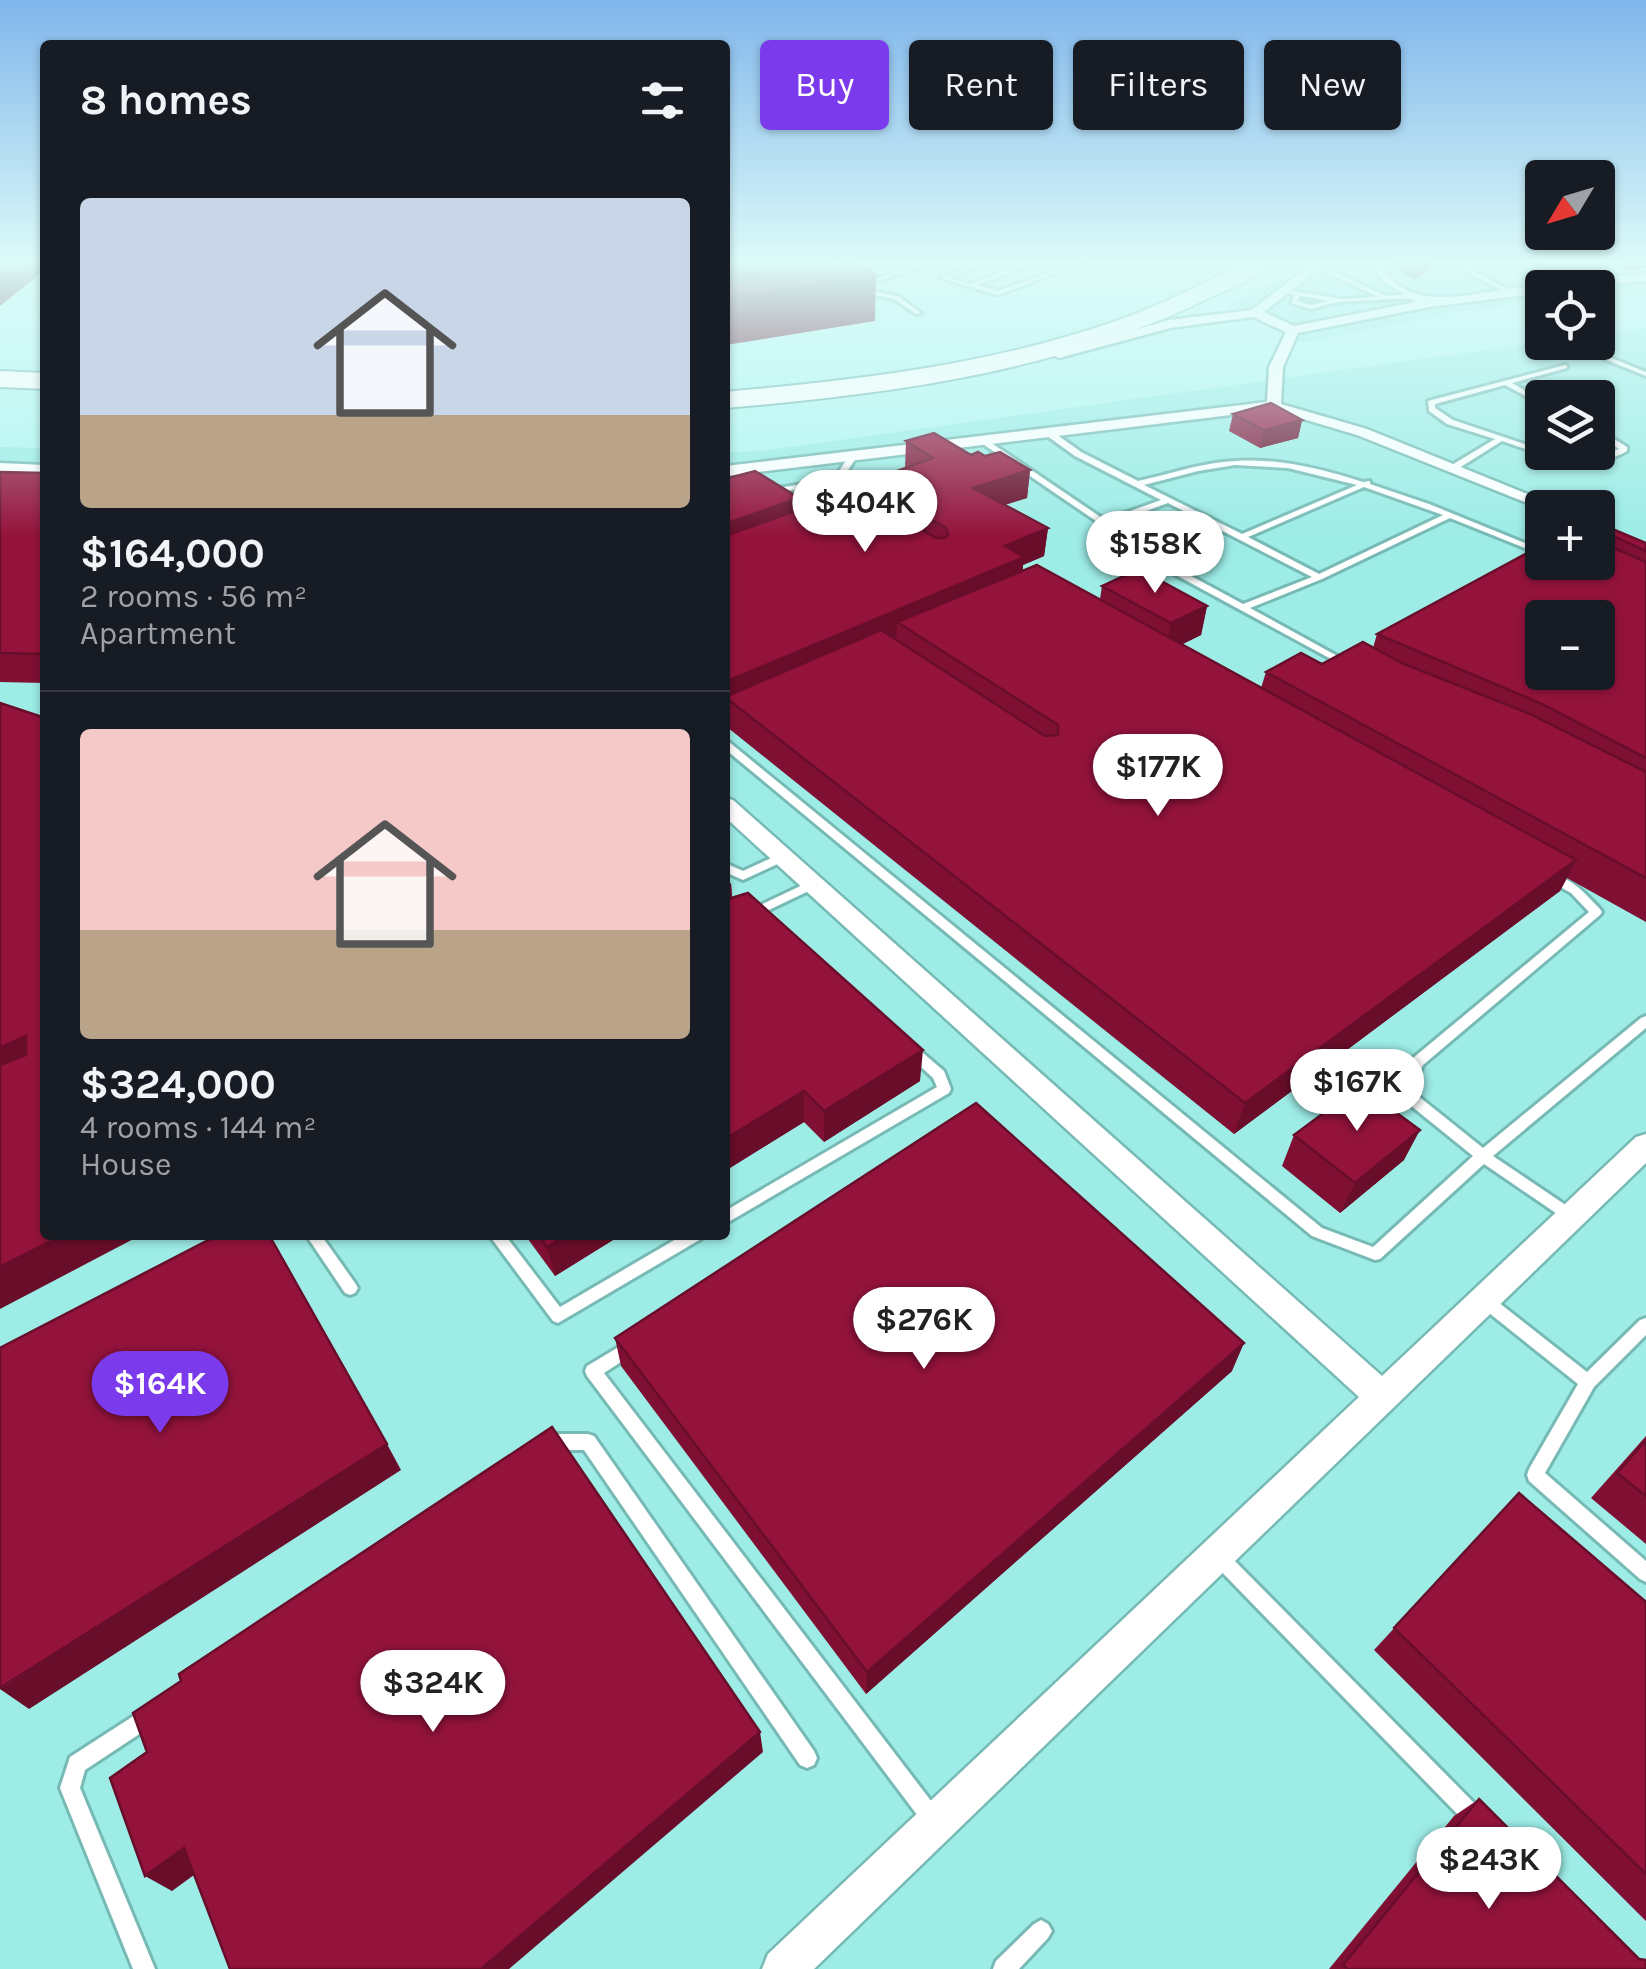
<!DOCTYPE html>
<meta charset="utf-8">
<style>
:root{--surface:#171b24;--page:#242831;--text:#f1f3f6;--muted:#9ea1a6;--line:#363941;--accent:#7c3aed}
body{margin:0;font-family:Karla,sans-serif;background:var(--page);color:var(--text);height:100vh;display:flex;flex-direction:column;font-size:38px;white-space:nowrap}
*{box-sizing:border-box;margin:0}
p{font-size:32px;color:var(--muted)}
.icon{flex:none;width:55px;height:55px;fill:none;stroke:currentColor;stroke-width:2;stroke-linecap:round;stroke-linejoin:round}
.map{position:relative;flex:1;overflow:hidden}
.sheet{position:absolute;left:40px;top:40px;width:690px;height:1200px;display:flex;flex-direction:column;background:var(--surface);border-radius:10px;box-shadow:0 2px 8px #0004}
.sheet>*{flex:none}
.banner{position:absolute;left:760px;top:40px;width:735px;height:90px;display:flex;gap:20px}
.needle{width:65px;rotate:232deg}
.controls{position:absolute;left:1525px;top:160px;display:grid;gap:20px}
.controls a{display:grid;place-items:center;width:90px;height:90px;border-radius:10px;background:var(--surface);box-shadow:0 2px 8px #0004;font-size:50px}
.price{position:absolute;translate:-50% -85px;padding:0 22px;border-radius:35px;background:#fff;color:#222;font-size:32px;line-height:65px;filter:drop-shadow(0 2px 5px #0008)}
.price::after{content:'';position:absolute;left:50%;top:60px;width:30px;height:22px;margin-left:-15px;background:inherit;clip-path:polygon(0 0,100% 0,50% 100%)}
.price.active{background:var(--accent);color:#fff}
ul{padding:0;list-style:none}
li{display:grid;align-content:center;gap:20px;height:530px;padding:0 40px}
li+li{border-top:2px solid var(--line)}
li span{display:grid;place-items:center;height:310px;border-radius:10px;color:#555}
li>.icon{margin-inline-start:auto}
span .icon{width:180px;height:180px;fill:#fffc;stroke-width:1}
li b{font-size:42px}
h2{display:flex;justify-content:space-between;align-items:center;height:120px;padding:0 40px;font-size:42px}
.pill{padding:0 35px;border-radius:10px;background:var(--surface);box-shadow:0 2px 8px #0004;font-size:35px;line-height:90px}
.pill.active{background:var(--accent);color:#fff}
.map>svg:first-child{display:block}
.built{fill:#9dece6;fill-rule:evenodd}
.lines{fill:none;stroke-linecap:round;stroke-linejoin:round}
.lane-casing{stroke:#77bab5;stroke-width:6}
.street-casing{stroke:#77bab5;stroke-width:5}
.highway-casing{stroke:#77bab5;stroke-width:4}
.lane{fill:#fff;fill-rule:evenodd}
.street{fill:#fff;fill-rule:evenodd}
.highway{fill:#fff;fill-rule:evenodd}
.wall{fill:#7f1034}
.shaded-wall{fill:#680d2a}
.building{fill:#94133c;stroke:#680d2a;stroke-width:2.5;fill-rule:evenodd}
</style>
<div class="map">
<svg width="1646" height="1969" viewBox="0 0 1646 1969">
<rect width="100%" height="100%" fill="#b2f6f1"/>
<!-- built -->
<path class="built" d="M1312,260H1646V289L1598,295V288H1542V302L1451,313L1303,343L1228,306Z
M1646,328V1969H0V447L45,448V1235H725V452L762,451L1542,342H1598V335ZM1542,398H1598V452H1542ZM1542,508H1598V562H1542ZM1542,618H1598V672H1542Z"/>
<g class="lines">
<defs>
<path id="lane" d="M933,260H942L863,286L858,285Z
M987,260H995L949,278L971,284L1032,260H1037V262L977,285L998,291L1056,270L1061,271L998,295L940,278Z
M1469,260H1475L1470,268L1472,271L1514,292V294H1510L1468,273L1464,268Z
M1317,264L1386,296L1414,294L1417,296L1414,298L1337,302L1311,309L1291,303L1295,295L1279,292L1281,289L1342,299L1379,297L1315,267ZM1300,296L1330,301L1311,305L1297,301Z
M860,289L898,296L921,313L916,314L894,299L858,292Z
M1574,343L1646,372V376L1572,346L1571,345Z
M1565,365L1567,366V368L1512,383L1542,400V405L1505,385L1435,404V408L1453,420L1542,450V452L1596,457L1619,449L1598,434V429L1627,447V451C1588,474 1541,454 1502,441L1456,470H1450V466L1495,439L1447,424L1429,411L1428,401Z
M1043,429H1049L1081,452L1138,481C1166,475 1194,465 1223,462C1270,456 1319,468 1363,482L1370,481V484L1429,504L1542,550V555L1450,518L1322,579L1250,608L1352,664L1350,666H1344L1174,574L1103,526H1099V523L977,440L984,438L1105,520L1161,500L1075,456L1043,433ZM1235,465L1288,468L1357,485L1242,534L1144,485L1198,471ZM1364,487L1443,515L1319,574L1248,537ZM1168,503L1312,577L1243,604L1180,570L1111,524Z
M849,456L856,458L841,481L837,497L850,506V510H844L829,498L832,484L772,493L768,491L772,489L834,479Z
M725,741L729,742L1322,1228L1373,1247L1473,1156L1400,1097L1398,1093L1413,1058L1589,912L1571,893L1546,879L1544,876L1546,873C1569,875 1585,893 1600,909L1602,912L1600,915L1423,1065L1412,1091L1483,1148L1641,1018L1646,1016V1028L1493,1156L1576,1212L1578,1216L1576,1220L1571,1222L1566,1220L1484,1164L1380,1259L1375,1260L1312,1236L725,749Z
M782,853L788,857L786,860L743,880L725,872V863L743,871Z
M813,880L819,884L817,887L725,931V922Z
M911,1045L916,1047L944,1071L951,1089L949,1093L725,1224V1211L937,1087L933,1078L906,1053L904,1050L906,1047Z
M306,1235H321L355,1283L358,1288L355,1293L350,1295L345,1293Z
M489,1235H505L560,1307L683,1235H703L701,1239L558,1323L553,1321Z
M1484,1293L1489,1295L1587,1372L1640,1320L1646,1318V1335L1594,1387L1545,1473L1646,1561V1582L1640,1579L1529,1481L1527,1475L1529,1469L1578,1384L1479,1305L1476,1300L1479,1295Z
M632,1339L638,1341L640,1346L638,1351L604,1373L941,1814L944,1821L941,1828L934,1831L927,1828L587,1376L585,1371L587,1366Z
M557,1434H588L594,1436L814,1751L817,1758L814,1765L807,1768L800,1765L584,1450H559L548,1456L542,1454L540,1448L542,1442Z
M1219,1548L1225,1551L1481,1810L1484,1817L1481,1824L1474,1827L1467,1824L1213,1563L1210,1557L1213,1551Z
M149,1706L156,1709L159,1716L156,1723L85,1770L80,1788L155,1969H133L60,1788L70,1757Z
M1041,1920L1048,1924L1052,1931L1048,1938L1019,1969H993L996,1961L1034,1924Z"/>
<path id="street" d="M1311,260H1323V266L1264,312L1294,326L1416,302L1385,283L1368,260H1380C1408,327 1495,282 1546,286L1542,293L1429,307L1298,333L1283,367L1281,404L1367,429L1562,508L1542,509L1357,435L1273,410L725,476V466L1267,402L1269,367L1286,332L1253,317L1170,328L1059,358L1052,354L1169,320L1251,310L1311,265Z
M1646,273V281L1550,288L1556,284Z
M0,463L45,465V475L0,473Z
M725,798L733,800L1382,1376L1636,1137L1646,1134V1163L814,1969H762L768,1954L1359,1397L725,817Z"/>
<path id="highway" d="M1249,260H1277C1262,277 1232,287 1211,297C1060,372 892,394 725,408V392C858,380 990,365 1116,321C1162,305 1206,282 1249,260Z
M0,371L45,373V389L0,387Z"/>
</defs>
<!-- lane casing -->
<use href="#lane" class="lane-casing"/>
<!-- street casing -->
<use href="#street" class="street-casing"/>
<!-- highway casing -->
<use href="#highway" class="highway-casing"/>
<!-- lane -->
<use href="#lane" class="lane"/>
<!-- street -->
<use href="#street" class="street"/>
<!-- highway -->
<use href="#highway" class="highway"/>
</g>
<!-- wall -->
<path class="wall" d="M1064,260H1103L1087,267Z
M1385,260H1439L1414,280Z
M1607,260H1646L1629,270Z
M1233,414L1302,420L1298,438L1260,448L1229,431Z
M906,441L985,456L1030,470L1027,498L1005,505L1048,528L1044,556L1023,565V571L1100,599L1102,586L1207,606L1201,635L1182,644L1261,688L1266,672L1322,664L1373,648L1377,634L1598,562V523L1646,543V922L1567,878L1560,891L1234,1134L727,727L725,713V479L799,498L800,510L867,497V482L905,469Z
M0,472L45,473V683L0,682Z
M731,883L732,898L920,1081L824,1142L804,1122L725,1171Z
M1294,1135L1404,1160L1340,1213L1282,1166Z
M525,1235H621L555,1276Z
M615,1338L1232,1371L866,1694L621,1366Z
M1646,1436V1544L1591,1498Z
M1519,1493L1646,1602V1921L1374,1650Z
M1479,1799L1639,1959L1646,1969H1329L1454,1816Z"/>
<!-- shaded-wall -->
<path class="shaded-wall" d="M0,260H45V270L0,306Z
M725,260H832V281L876,275L875,321L726,345Z
M1088,260H1103L1087,267Z
M1420,260H1439L1414,280Z
M1633,260H1646V268L1629,270Z
M1302,420L1298,438L1260,448L1264,430Z
M1030,470L1027,498L970,515L973,488Z
M799,498L800,525L725,553V524Z
M1048,528L1044,556L1023,565L1021,585L897,622L896,639L725,697V713V682L1005,546Z
M1207,606L1201,635L1165,653L1171,623Z
M1576,860L1560,891L1234,1134L1245,1103Z
M731,883L733,914L725,919V887Z
M26,1036L45,1066L0,1088V1048Z
M923,1050L920,1081L824,1142V1111Z
M804,1091V1122L725,1171V1139Z
M1420,1130L1404,1160L1340,1213L1355,1183Z
M63,1235H141L0,1309V1267Z
M566,1235H621L555,1276L547,1247Z
M1244,1343L1232,1371L866,1694L867,1672Z
M387,1444L401,1470L29,1709L0,1689Z
M760,1732L763,1752L509,1969H481Z
M184,1848L209,1864L172,1891L145,1876Z"/>
<!-- building -->
<path class="building" d="M795,260H803L725,273V268Z
M842,260H856L876,275L725,298V283L834,266Z
M1271,403L1302,420L1264,430L1233,414Z
M934,433L971,455L978,452L985,456L1000,452L1030,470L973,488L1048,528L1005,546L1024,557L725,682V536L855,490L936,538H944L948,535L946,528L867,482L933,458L906,441Z
M755,471L799,498L725,524V479Z
M0,472L45,473V654L0,653Z
M1598,523L1646,543V551L1598,529Z
M1598,541L1646,562V758L1542,704L1377,634L1542,545V562H1598ZM1542,618H1598V672H1542Z
M1037,565L1576,860L1245,1103L725,697L881,630L1045,736L1058,735V725L897,622Z
M1139,569L1207,606L1171,623L1102,586Z
M1363,642L1402,663L1530,714L1646,772V878L1266,672L1301,653L1322,664Z
M0,703L45,718V1235H63L0,1267V1065L26,1055V1036L0,1048Z
M748,893L923,1050L824,1111L804,1091L725,1139V900Z
M1360,1086L1420,1130L1355,1183L1294,1135Z
M976,1103L1244,1343L867,1672L615,1338Z
M218,1235H269L387,1444L0,1688V1348Z
M539,1235H566L547,1247Z
M552,1427L760,1732L481,1969H230L184,1848L145,1876L110,1778L147,1752L133,1713L181,1681L179,1674Z
M1646,1440V1496L1617,1473Z
M1519,1493L1646,1602V1874L1394,1628Z
M1479,1799L1639,1959L1646,1960V1969H1347L1343,1965Z"/>
<!-- sky -->
<linearGradient id="sky" x2="0" y2="1"><stop stop-color="#80b6eb"/><stop offset="0.49" stop-color="#dcfbf9"/><stop offset="1" stop-color="#dcfbf9" stop-opacity="0"/></linearGradient>
<rect width="1646" height="536" fill="url(#sky)"/>
</svg>
<div class="controls">
<a><svg class="needle" viewBox="-14 -14 28 28"><path d="M0-13l5 13h-10z" fill="#e53935"/><path d="M0 13l5-13h-10z" fill="#9ea1a6"/></svg></a>
<a><svg class="icon" aria-label="locate" viewBox="0 0 24 24"><circle cx="12" cy="12" r="6"/><path d="M12 2v4M12 18v4M2 12h4M18 12h4"/></svg></a>
<a><svg class="icon" aria-label="layers" viewBox="0 0 24 24"><path d="M12 4l9 5-9 5-9-5zM3 14l9 5 9-5"/></svg></a>
<a>+</a>
<a>−</a>
</div>
<b class="price" style="left:865px;top:555px">$404K</b>
<b class="price" style="left:1155px;top:596px">$158K</b>
<b class="price" style="left:1158px;top:819px">$177K</b>
<b class="price" style="left:1357px;top:1134px">$167K</b>
<b class="price" style="left:924px;top:1372px">$276K</b>
<b class="price active" style="left:160px;top:1436px">$164K</b>
<b class="price" style="left:433px;top:1735px">$324K</b>
<b class="price" style="left:1489px;top:1912px">$243K</b>
<div class="banner">
<a class="pill active">Buy</a>
<a class="pill">Rent</a>
<a class="pill">Filters</a>
<a class="pill">New</a>
</div>
<section class="sheet">
<h2>8 homes<svg class="icon" aria-label="filters" viewBox="0 0 24 24"><path d="M4 7h16M4 17h16"/><circle cx="9" cy="7" r="2"/><circle cx="15" cy="17" r="2"/></svg></h2>
<ul>
<li><span style="background:linear-gradient(#c9d6e8 70%,#b9a48a 0)"><svg class="icon" aria-label="home" viewBox="0 0 24 24"><path d="M3 11l9-7 9 7M6 9v11h12V9"/></svg></span><div><b>$164,000</b><p>2 rooms · 56 m²</p><p>Apartment</p></div></li>
<li><span style="background:linear-gradient(#f6c9c9 65%,#b9a48a 0)"><svg class="icon" aria-label="home" viewBox="0 0 24 24"><path d="M3 11l9-7 9 7M6 9v11h12V9"/></svg></span><div><b>$324,000</b><p>4 rooms · 144 m²</p><p>House</p></div></li>
</ul>
</section>
</div>
